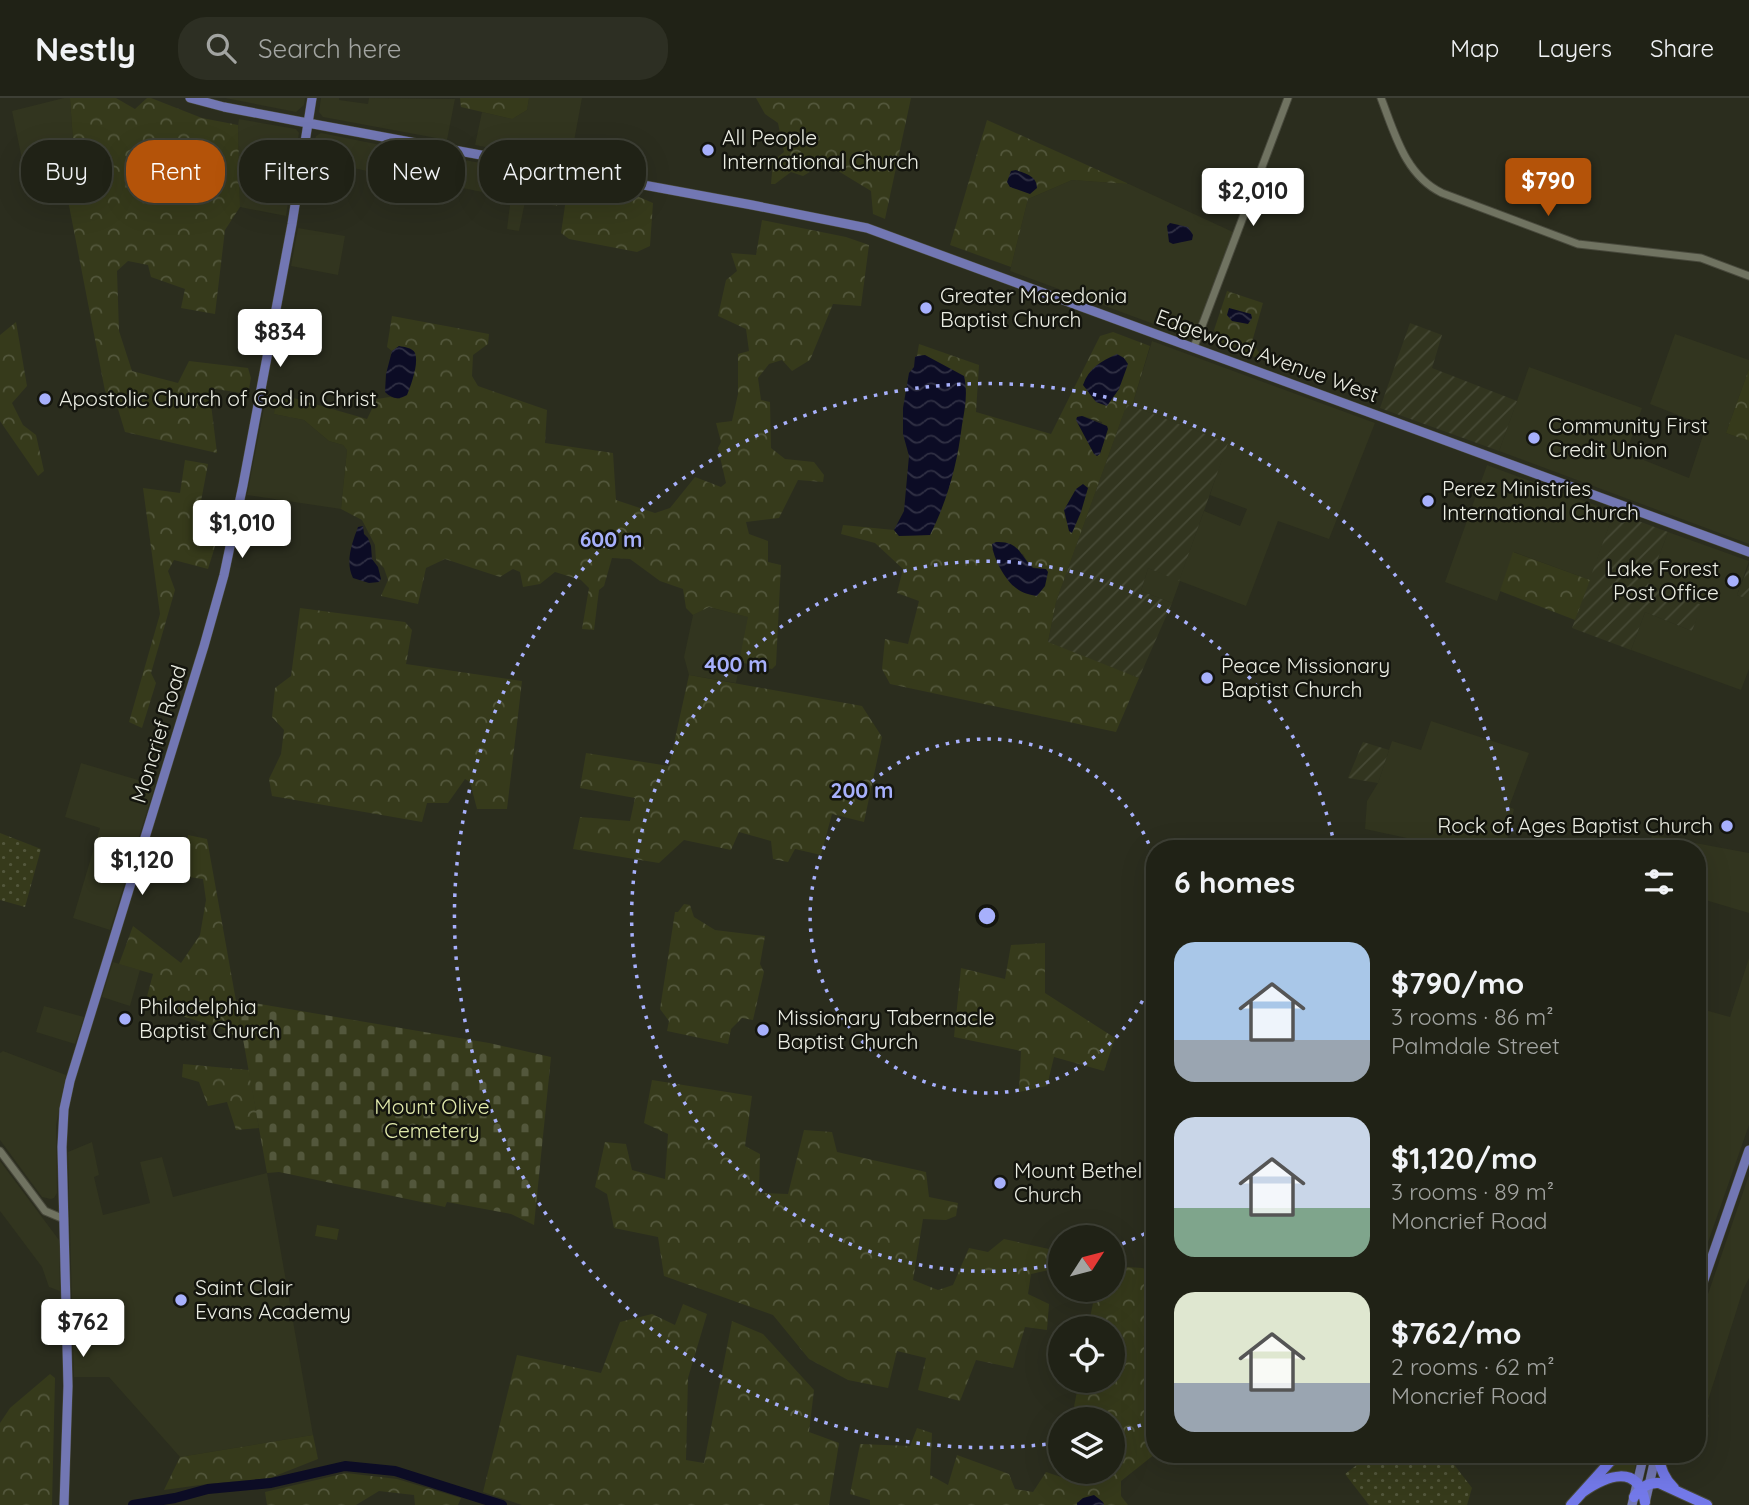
<!DOCTYPE html>
<meta charset="utf-8">
<style>
:root{--surface:#202216;--page:#2d2f23;--text:#f1f3f6;--muted:#a2a4a1;--line:#3d3f35;--accent:#b45309}
body{margin:0;font-family:Quicksand,sans-serif;background:var(--page);color:var(--text);height:100vh;display:flex;flex-direction:column;font-size:26px;white-space:nowrap}
*{box-sizing:border-box;margin:0}
p{font-size:23px;color:var(--muted)}
.icon{flex:none;width:38px;height:38px;fill:none;stroke:currentColor;stroke-width:2;stroke-linecap:round;stroke-linejoin:round}
.map{position:relative;flex:1;overflow:hidden}
.panel{position:absolute;left:1146px;top:742px;width:560px;height:623px;display:flex;flex-direction:column;background:var(--surface);border-radius:28px;box-shadow:0 7px 28px #0002,0 0 0 2px var(--line)}
.panel>*{flex:none}
.hud{position:absolute;left:21px;top:42px;width:665px;height:63px;display:flex;gap:14px}
.needle{width:46px;rotate:54deg}
.buttons{position:absolute;left:1048px;top:1127px;display:grid;gap:14px}
.buttons a{display:grid;place-items:center;width:77px;height:77px;border-radius:50%;background:var(--surface);box-shadow:0 7px 28px #0002,0 0 0 2px var(--line);font-size:35px}
.price{position:absolute;translate:-50% -60px;padding:0 16px;border-radius:7px;background:#fff;color:#222;font-size:23px;line-height:46px;filter:drop-shadow(0 2px 4px #0008)}
.price::after{content:'';position:absolute;left:50%;top:42px;width:21px;height:16px;margin-left:-10px;background:inherit;clip-path:polygon(0 0,100% 0,50% 100%)}
.price.current{background:var(--accent);color:#fff}
ul{padding:0;list-style:none}
li{display:flex;align-items:center;gap:21px;height:175px;padding:0 28px}
li span{display:grid;place-items:center;flex:none;width:196px;height:140px;border-radius:21px;color:#555}
li>.icon{margin-inline-start:auto}
span .icon{width:84px;height:84px;fill:#fffc;stroke-width:1}
li b{font-size:30px}
h2{display:flex;justify-content:space-between;align-items:center;height:84px;padding:0 28px;font-size:30px}
.tag{padding:0 24px;border-radius:28px;background:var(--surface);box-shadow:0 7px 28px #0002,0 0 0 2px var(--line);font-size:24px;line-height:63px}
.tag.current{background:var(--accent);color:#fff}
header{display:flex;align-items:center;gap:42px;box-sizing:border-box;height:98px;padding:0 35px;background:var(--surface);border-bottom:2px solid var(--line)}
header strong{font-size:33px}
nav{display:flex;gap:38px;margin-inline-start:auto;font-size:24px}
.search{width:490px;height:63px;background:var(--page);display:flex;align-items:center;gap:18px;box-sizing:border-box;padding:0 24px;border-radius:28px;color:var(--muted);font-size:26px}
.map>svg:first-child{display:block}
.built{fill:#32351f}
.industrial{fill:url(#industrial-furrows)}
.grass{fill:#363a1b}
.forest{fill:url(#forest-crowns);fill-rule:evenodd}
.cemetery{fill:url(#cemetery-stones)}
.park{fill:url(#park-dots)}
.water{fill:url(#water-waves)}
.lines{fill:none;stroke-linecap:round;stroke-linejoin:round}
.river{stroke:#0c0c25;stroke-width:10}
.minor-casing{stroke:#48493c;stroke-width:9}
.major-casing{stroke:#48493c;stroke-width:10}
.highway-casing{stroke:#48493c;stroke-width:12}
.minor{stroke:#707361;stroke-width:7}
.major{stroke:#7277b3;stroke-width:9}
.highway{stroke:#7379e9;stroke-width:10}
.ring{fill:none;stroke:#a7b0fc;stroke-width:3.5;stroke-dasharray:3.5 7}
.poi-dot{fill:#a7b0fc;stroke:#14150e;stroke-width:2.5}
.labels{text-anchor:middle;stroke-width:5;stroke-linejoin:round;paint-order:stroke}
.poi-label{font-size:21px;fill:#ebede3;stroke:#14150e;text-anchor:start}
.street-label{font-size:21px;fill:#ebede3;stroke:#14150e}
.park-label{font-size:21px;fill:#e2eaac;stroke:#14150e}
.centre{fill:#a7b0fc;stroke:#14150e;stroke-width:3.5}
.ring-label{font-size:21px;text-anchor:middle;font-weight:bold;fill:#a7b0fc;stroke:#14150e;stroke-width:5;stroke-linejoin:round;paint-order:stroke}
</style>
<header>
<strong>Nestly</strong>
<div class="search"><svg class="icon" aria-label="search" viewBox="0 0 24 24"><circle cx="10" cy="10" r="6"/><path d="M15 15l6 6"/></svg>Search here</div>
<nav><a>Map</a><a>Layers</a><a>Share</a></nav>
</header>
<div class="map">
<svg width="1749" height="1407" viewBox="0 0 1749 1407">
<defs>
<pattern id="industrial-furrows" width="10" height="10" patternUnits="userSpaceOnUse" patternTransform="scale(1.75)"><rect width="10" height="10" fill="#32351f"/><path d="M-1 1l2-2M0 10L10 0M9 11l2-2" fill="none" stroke="#464935"/></pattern>
<pattern id="forest-crowns" width="20" height="18" patternUnits="userSpaceOnUse" patternTransform="scale(1.75)"><rect width="20" height="18" fill="#363a1b"/><path d="M2 6a3 3 0 1 1 6 0M12 15a3 3 0 1 1 6 0" fill="none" stroke="#53573c"/></pattern>
<pattern id="cemetery-stones" width="16" height="16" patternUnits="userSpaceOnUse" patternTransform="scale(1.75)"><rect width="16" height="16" fill="#363a1b"/><path d="M2 7V4a2 2 0 0 1 4 0v3zM10 15v-3a2 2 0 0 1 4 0v3z" fill="#53573c"/></pattern>
<pattern id="park-dots" width="8" height="8" patternUnits="userSpaceOnUse" patternTransform="scale(1.75)"><rect width="8" height="8" fill="#363a1b"/><path d="M2 2h.1M6 6h.1" fill="none" stroke="#53573c" stroke-width="1.8" stroke-linecap="round"/></pattern>
<pattern id="water-waves" width="16" height="10" patternUnits="userSpaceOnUse" patternTransform="scale(1.75)"><rect width="16" height="10" fill="#0c0c25"/><path d="M0 5q4-4 8 0t8 0" fill="none" stroke="#303044"/></pattern>
</defs>
<rect width="100%" height="100%" fill="#2b2d1e"/>
<!-- built -->
<path class="built" d="M64,0H70L74,57L60,61L23,66L12,13Z
M225,0H305L304,7L296,14Z
M321,0H339V2L368,6L369,0L455,1L447,42L323,19L319,14Z
M529,0H582L570,65L475,47L482,14L512,21L527,12Z
M239,21L296,31L299,35L286,118L240,109L238,27Z
M321,35L391,49L386,77L311,61L315,41L316,38Z
M453,60L487,66L482,94L448,87Z
M503,70L531,75L519,133L507,131L511,98L497,96Z
M1072,82L1129,86L1233,134L1198,228L1192,238L1189,239L1010,173L1028,101Z
M298,130L345,138L338,177L291,168Z
M1675,236L1749,262V271L1726,335L1749,343V446L1499,353L1529,269L1642,310L1626,355L1689,380L1706,328L1650,306Z
M1152,243L1375,325L1329,441L1278,423L1246,508L1180,483L1172,505L1141,493L1148,470L1179,482L1204,413L1240,428L1247,411L1210,397L1227,345L1132,308Z
M267,294L276,295L274,316L304,322L329,343L343,347L347,352L341,411L247,397Z
M1487,367L1614,414L1590,482L1514,454L1497,503L1445,484Z
M1668,434L1749,463L1737,497L1749,502V571L1741,592L1631,552L1645,514L1692,533L1701,507L1648,487Z
M708,509L749,519L736,585L689,577L684,559L693,517Z
M1431,623L1529,655L1509,709L1514,711L1505,751H1458L1365,731L1367,703L1378,685L1392,643L1421,652Z
M81,665L155,687L110,832L73,820L100,730L65,719Z
M1652,737L1749,755V815L1702,801L1699,808L1698,807V751H1648Z
M1749,860V1027L1698,1173V896L1707,900L1705,912L1730,919Z
M113,864L140,872L130,908L102,899Z
M44,908L84,919L75,946L36,934Z
M3,953L66,977L56,1027L57,1095L54,1100L51,1101L42,1099L0,1042V955Z
M92,1044L99,1077L94,1079L103,1117L150,1105L140,1064L162,1059L173,1099L267,1075L313,1337L180,1359L109,1279H74L68,1054Z
M0,1063L59,1142L60,1193L49,1189L42,1169L0,1113Z
M1749,1077V1180L1743,1192L1704,1315L1709,1317L1698,1355V1225Z"/>
<!-- industrial -->
<path class="industrial" d="M531,75L562,80L557,108L526,102Z
M1410,225L1442,237L1432,270L1517,303L1499,353L1380,310Z
M1127,306L1228,345L1179,483L1148,470L1141,493L1172,505L1139,580L1048,545L1056,504Z
M1614,414L1668,434L1648,487L1702,507L1692,533L1645,514L1631,552L1572,530Z
M1749,467V502L1737,497Z
M1363,644L1389,652L1378,685L1348,680Z"/>
<!-- grass -->
<path class="grass" d="M317,1127L339,1131L337,1142L315,1138Z
M1619,1356H1638L1634,1374L1632,1375L1633,1377H1606L1604,1373Z"/>
<!-- forest -->
<path class="forest" d="M70,0H116L135,11L147,0H151L202,20L238,27L240,109L225,132L215,216L181,210L185,191L151,179L148,167L128,163L117,173L119,233L132,273L178,285L189,263L248,270L251,280L248,296L209,290L217,355L125,334L118,311L105,293L60,61L74,56Z
M460,0H529L527,12L512,21L461,9Z
M756,0H911L885,121L873,116L871,93L825,65L803,78L791,74L775,86H771L773,63L784,54L778,25L765,16Z
M987,22L1129,86L1072,82L1028,101L1011,169L950,147Z
M390,52L452,63L448,87L386,77Z
M568,87L639,99L653,105L650,148L637,154L569,141L561,135Z
M762,122L846,139L869,147L861,208L833,206L810,262L792,273L782,262L769,266L758,280L761,302L770,304L771,350L785,361L814,364L824,377L823,384L798,382L779,420L746,424L749,436L768,443V464L781,467L776,567L772,571L739,564L748,519L709,509L693,517L686,510L683,491L660,483L630,461L612,460L604,488L599,492L594,532L582,531L589,490L581,482L555,474L540,486L523,489L520,474L513,471L500,479L445,461L426,470L418,506L381,498L388,482L384,470L376,462L375,447L362,422L341,411L347,352L343,347L329,343L304,322L274,316L276,295L367,321L377,301L390,299L400,301L399,248L392,253L387,249L392,218L489,236L488,246L473,257L472,278L478,288L547,312L545,345L613,355L616,402L655,415L670,410L695,379L721,389L726,385L718,350L721,344L716,325L732,323L738,296V256L749,253L746,231L718,218L726,182L737,173L731,155L756,157Z
M1227,193L1263,205L1252,244L1260,256L1259,261L1220,244L1214,232Z
M16,224L27,288L12,305L23,327L36,337L44,373L38,378L0,323V237Z
M1113,234L1150,248L1132,308L1127,306L1056,504L1048,544L1139,580L1116,634L890,586L882,571L885,541L908,546L919,503L897,495L903,471L875,445L841,436L843,427L894,432L899,438L929,437L925,257L917,258L919,246L979,267L976,314L1051,336L1100,238ZM1083,318L1102,324L1104,343L1100,356L1077,319ZM992,451L1023,456C1029,467 1033,471 1046,471L1013,488L1003,474Z
M1749,271V343L1726,335Z
M185,362L208,366L195,435L217,442L208,471L174,462L168,473L175,492L151,575L156,585L142,630L129,624L160,516L143,390L180,395Z
M1513,454L1590,482L1575,522L1500,493Z
M300,510L405,524L412,532L406,566L522,583L507,711H477L470,684L465,681L448,705H427L422,724L272,698L269,681L281,656L284,632L272,619L275,590L291,578Z
M689,577L862,608L882,639L864,724L832,716L821,757L795,751L788,764L773,761L771,743L739,734L731,752L684,742L659,765L573,751L580,719L630,723L635,700L580,690L586,655L669,668Z
M188,737L207,741L243,942L220,930L145,906L153,876L119,866L133,828L181,865L200,837L206,802L203,781L181,778Z
M684,806L690,807L694,819L715,832L765,838L760,866L764,874L753,922L742,920L731,931L728,946L667,933L669,923L660,911L675,814H678Z
M1045,845V895L1115,940L1104,973L1054,959L1047,988L1019,994L1021,953L954,939L961,870L1005,881L1011,847Z
M183,966L249,972L259,1030L236,1032L227,1004L208,1008L199,984L182,979Z
M652,982L752,998L745,1048L760,1056L759,1095L788,1096L804,1032L832,1034L837,1054L926,1074L929,1099L958,1105L956,1118L946,1122L923,1121L913,1182L938,1192L953,1187L969,1150L988,1154L1004,1141L1058,1153L1053,1171L1031,1176L1028,1196L1049,1206L1047,1232L1025,1229L1013,1270L976,1262L960,1303L918,1292L926,1260L897,1253L888,1290L848,1282L809,1261L773,1217L664,1178L658,1139L614,1130L607,1096L595,1089L605,1044L626,1046L632,1072L665,1081L668,1036L644,1025Z
M1113,1168L1142,1170L1155,1175V1356L1121,1383V1398L1128,1407H1104L1103,1404H1077V1407H870V1402L850,1396L860,1346L910,1348L917,1330L932,1335L930,1377L948,1387L957,1357L1009,1376L1015,1391L1033,1394L1046,1374L1061,1379L1063,1374H1113V1321H1075L1074,1309L1079,1283H1113V1230H1088L1094,1200L1098,1192H1113Z
M683,1206L707,1216L688,1280L686,1362L704,1365L732,1223L763,1236L814,1292L809,1334L839,1345L829,1407H522L483,1394L517,1257L601,1275L620,1224L652,1216L675,1227Z
M50,1276L55,1280L52,1407H0V1325L10,1310Z
M313,1337L318,1361L270,1380L207,1386L164,1392L180,1359Z
M346,1375L397,1381L461,1400L458,1407H415L414,1397L379,1393L356,1407H267L265,1394Z"/>
<!-- cemetery -->
<path class="cemetery" d="M236,902L489,945L551,959L534,1127L511,1116L447,1104L445,1109L279,1074L267,1075Z"/>
<!-- park -->
<path class="park" d="M0,735L41,751L25,809L0,802Z
M1371,1356H1446L1472,1390L1467,1407H1369L1345,1376Z"/>
<!-- water -->
<path class="water" d="M1016,72C1026,76 1037,78 1037,90L1030,96L1010,89L1007,84L1011,73Z
M1170,125L1188,129L1193,137L1192,142L1173,146L1169,144L1167,128Z
M1229,210L1251,216L1252,220L1248,226L1232,223L1227,217Z
M399,248C404,249 413,250 415,255C419,266 411,287 407,297C399,302 392,301 385,294L386,276L392,253Z
M1117,256L1124,260L1128,266L1119,291L1107,308L1096,304L1083,287C1089,270 1101,263 1117,256Z
M925,257L964,278C968,295 965,310 962,327C957,367 948,401 930,437L899,438L894,432L904,413L909,358L903,336V310L909,275L914,269L915,259L917,258Z
M1082,318L1107,328L1108,331L1100,356L1097,358L1094,356L1076,322L1077,319Z
M1083,386L1088,390L1081,414L1072,435L1069,433L1064,412L1076,391Z
M363,428L364,436L368,440L371,448L372,461L378,469L381,481L379,484L369,485L353,480C345,464 352,445 358,429Z
M996,444C1020,443 1019,457 1033,470L1046,471L1048,474L1045,488L1037,498C1030,497 1022,495 1016,490C1005,482 993,460 992,446Z
M1094,1397L1103,1404L1104,1407H1077V1405L1083,1400Z"/>
<g class="lines">
<!-- river -->
<path class="river" d="M133,1407L175,1400L208,1391L271,1385L345,1368L395,1373L502,1407"/>
<defs>
<path id="minor" d="M1381,0C1395,36 1405,77 1442,95L1578,146L1701,160L1749,178
M1194,249L1288,0
M0,1053L45,1113L64,1121"/>
<path id="major" d="M190,0L224,9L297,23L752,107L867,130L1749,454
M1698,1199L1749,1052
M1645,1405L1656,1356
M64,1407L68,1288L62,1049L64,1011L70,983L204,548L224,477L243,387L292,126L312,0
M1632,1407L1644,1356"/>
<path id="highway" d="M1658,1356C1660,1370 1664,1381 1674,1390
M1583,1394C1606,1378 1638,1365 1645,1404
M1634,1399C1640,1390 1648,1384 1659,1385L1707,1407
M1571,1407L1617,1356"/>
</defs>
<!-- minor casing -->
<use href="#minor" class="minor-casing"/>
<!-- major casing -->
<use href="#major" class="major-casing"/>
<!-- highway casing -->
<use href="#highway" class="highway-casing"/>
<!-- minor -->
<use href="#minor" class="minor"/>
<!-- major -->
<use href="#major" class="major"/>
<!-- highway -->
<use href="#highway" class="highway"/>
</g>
<!-- distance rings -->
<g class="ring">
<path d="M1155 874A177 177 0 1 1 1155 762"/>
<path d="M1154 1131A355 355 0 0 1 1114 1149M1058 1166A355 355 0 1 1 1335 750"/>
<path d="M1151 1324A532 532 0 0 1 1116 1334M1056 1345A532 532 0 1 1 1514 749"/>
</g>
<!-- markers -->
<g class="poi-dot">
<circle cx="708" cy="52" r="7"/>
<circle cx="926" cy="210" r="7"/>
<circle cx="45" cy="301" r="7"/>
<circle cx="1534" cy="340" r="7"/>
<circle cx="1428" cy="403" r="7"/>
<circle cx="1733" cy="483" r="7"/>
<circle cx="1207" cy="580" r="7"/>
<circle cx="1727" cy="728" r="7"/>
<circle cx="125" cy="921" r="7"/>
<circle cx="763" cy="932" r="7"/>
<circle cx="1000" cy="1085" r="7"/>
<circle cx="181" cy="1202" r="7"/>
</g>
<g class="labels">
<!-- poi labels -->
<g class="poi-label">
<text x="722" y="47">All People<tspan x="722" dy="24">International Church</tspan></text>
<text x="940" y="205">Greater Macedonia<tspan x="940" dy="24">Baptist Church</tspan></text>
<text x="59" y="308">Apostolic Church of God in Christ</text>
<text x="1548" y="335">Community First<tspan x="1548" dy="24">Credit Union</tspan></text>
<text x="1442" y="398">Perez Ministries<tspan x="1442" dy="24">International Church</tspan></text>
<text x="1719" y="478" text-anchor="end">Lake Forest<tspan x="1719" dy="24">Post Office</tspan></text>
<text x="1221" y="575">Peace Missionary<tspan x="1221" dy="24">Baptist Church</tspan></text>
<text x="1713" y="735" text-anchor="end">Rock of Ages Baptist Church</text>
<text x="139" y="916">Philadelphia<tspan x="139" dy="24">Baptist Church</tspan></text>
<text x="777" y="927">Missionary Tabernacle<tspan x="777" dy="24">Baptist Church</tspan></text>
<text x="1014" y="1080">Mount Bethel<tspan x="1014" dy="24">Church</tspan></text>
<text x="195" y="1197">Saint Clair<tspan x="195" dy="24">Evans Academy</tspan></text>
</g>
<!-- street labels -->
<g class="street-label">
<text transform="translate(1267 258) rotate(20)" y="7">Edgewood Avenue West</text>
<text transform="translate(159 636) rotate(-73)" y="7">Moncrief Road</text>
</g>
<!-- park labels -->
<g class="park-label">
<text x="432" y="1016">Mount Olive<tspan x="432" dy="24">Cemetery</tspan></text>
</g>
</g>
<circle cx="987" cy="818" r="10" class="centre"/>
<g class="ring-label">
<text x="611" y="449">600 m</text>
<text x="736" y="574">400 m</text>
<text x="862" y="700">200 m</text>
</g>
</svg>
<div class="buttons">
<a><svg class="needle" viewBox="-14 -14 28 28"><path d="M0-13l5 13h-10z" fill="#e53935"/><path d="M0 13l5-13h-10z" fill="#a2a4a1"/></svg></a>
<a><svg class="icon" aria-label="locate" viewBox="0 0 24 24"><circle cx="12" cy="12" r="6"/><path d="M12 2v4M12 18v4M2 12h4M18 12h4"/></svg></a>
<a><svg class="icon" aria-label="layers" viewBox="0 0 24 24"><path d="M12 4l9 5-9 5-9-5zM3 14l9 5 9-5"/></svg></a>
</div>
<b class="price current" style="left:1548px;top:120px">$790</b>
<b class="price" style="left:1253px;top:130px">$2,010</b>
<b class="price" style="left:280px;top:271px">$834</b>
<b class="price" style="left:242px;top:462px">$1,010</b>
<b class="price" style="left:142px;top:799px">$1,120</b>
<b class="price" style="left:83px;top:1261px">$762</b>
<div class="hud">
<a class="tag">Buy</a>
<a class="tag current">Rent</a>
<a class="tag">Filters</a>
<a class="tag">New</a>
<a class="tag">Apartment</a>
</div>
<section class="panel">
<h2>6 homes<svg class="icon" aria-label="filters" viewBox="0 0 24 24"><path d="M4 7h16M4 17h16"/><circle cx="9" cy="7" r="2"/><circle cx="15" cy="17" r="2"/></svg></h2>
<ul>
<li><span style="background:linear-gradient(#a9c7e8 70%,#9aa5b1 0)"><svg class="icon" aria-label="home" viewBox="0 0 24 24"><path d="M3 11l9-7 9 7M6 9v11h12V9"/></svg></span><div><b>$790/mo</b><p>3 rooms · 86 m²</p><p>Palmdale Street</p></div></li>
<li><span style="background:linear-gradient(#c9d6e8 65%,#7fa58c 0)"><svg class="icon" aria-label="home" viewBox="0 0 24 24"><path d="M3 11l9-7 9 7M6 9v11h12V9"/></svg></span><div><b>$1,120/mo</b><p>3 rooms · 89 m²</p><p>Moncrief Road</p></div></li>
<li><span style="background:linear-gradient(#dfe7d0 65%,#9aa5b1 0)"><svg class="icon" aria-label="home" viewBox="0 0 24 24"><path d="M3 11l9-7 9 7M6 9v11h12V9"/></svg></span><div><b>$762/mo</b><p>2 rooms · 62 m²</p><p>Moncrief Road</p></div></li>
</ul>
</section>
</div>
